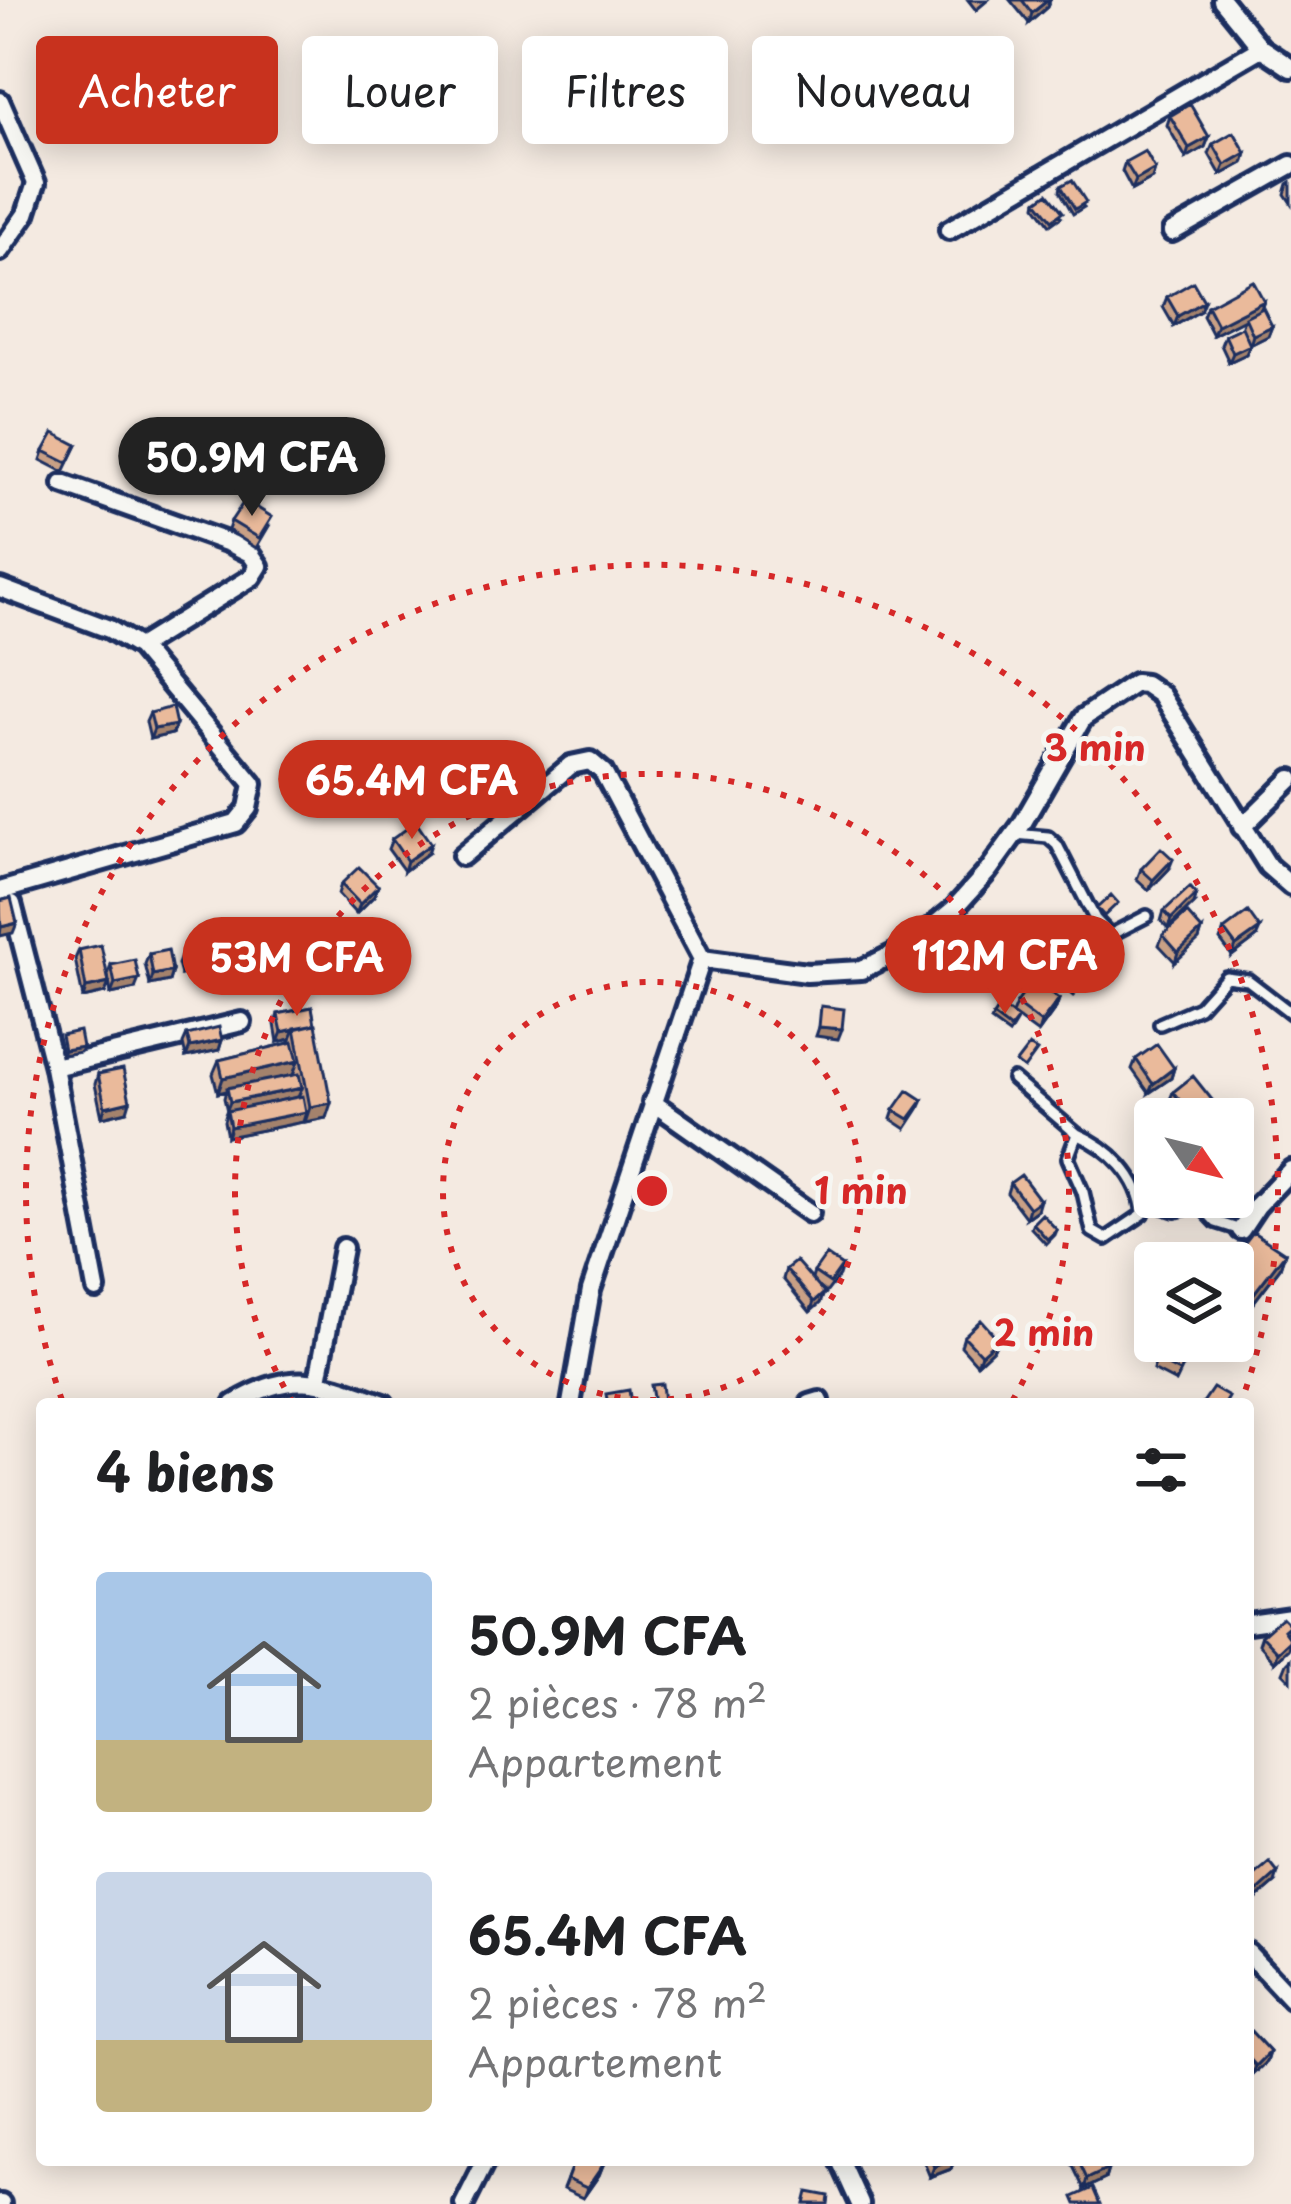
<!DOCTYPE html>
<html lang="fr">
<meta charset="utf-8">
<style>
:root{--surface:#fff;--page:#f2f2f2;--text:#202124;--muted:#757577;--accent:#c8321e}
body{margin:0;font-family:"Playpen Sans",sans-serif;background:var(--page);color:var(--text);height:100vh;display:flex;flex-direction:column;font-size:45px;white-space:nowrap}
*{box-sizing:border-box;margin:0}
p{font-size:39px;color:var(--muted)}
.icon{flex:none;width:66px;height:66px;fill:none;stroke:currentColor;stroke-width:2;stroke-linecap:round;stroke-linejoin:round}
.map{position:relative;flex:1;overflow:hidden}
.side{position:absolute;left:36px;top:1398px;width:1218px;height:768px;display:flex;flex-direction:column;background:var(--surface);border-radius:12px;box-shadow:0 6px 30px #0003}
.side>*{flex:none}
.hud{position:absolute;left:36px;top:36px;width:1221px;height:108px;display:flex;gap:24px}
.needle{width:78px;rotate:125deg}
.fabs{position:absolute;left:1134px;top:1098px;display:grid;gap:24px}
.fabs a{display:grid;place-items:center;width:120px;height:120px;border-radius:12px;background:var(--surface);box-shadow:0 6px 30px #0003;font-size:60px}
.price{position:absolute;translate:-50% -102px;padding:0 27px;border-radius:42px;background:var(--accent);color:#fff;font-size:39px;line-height:78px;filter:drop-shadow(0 3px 6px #0008)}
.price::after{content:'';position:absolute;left:50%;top:72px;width:36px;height:27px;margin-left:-18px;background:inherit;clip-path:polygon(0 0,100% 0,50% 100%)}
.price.current{background:#222;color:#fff}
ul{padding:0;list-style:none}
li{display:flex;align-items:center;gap:36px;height:300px;padding:0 60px}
li span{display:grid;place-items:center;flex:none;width:336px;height:240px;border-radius:12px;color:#555}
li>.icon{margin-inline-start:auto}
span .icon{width:144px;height:144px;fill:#fffc;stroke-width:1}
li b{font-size:51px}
h2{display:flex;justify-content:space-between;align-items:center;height:144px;padding:0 60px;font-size:51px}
.pill{padding:0 42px;border-radius:12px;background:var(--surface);box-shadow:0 6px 30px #0003;font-size:42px;line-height:108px}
.pill.current{background:var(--accent);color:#fff}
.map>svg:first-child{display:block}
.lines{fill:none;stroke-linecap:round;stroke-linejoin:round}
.lane-casing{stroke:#1b2f5e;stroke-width:18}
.street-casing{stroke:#1b2f5e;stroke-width:26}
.lane{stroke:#f6f6f2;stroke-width:9}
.street{stroke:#f6f6f2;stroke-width:16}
.wall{fill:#c9a085;stroke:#1b2f5e;stroke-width:3}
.shaded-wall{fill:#a4826c;stroke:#1b2f5e;stroke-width:3}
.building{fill:#eaba9b;stroke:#1b2f5e;stroke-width:3}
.ring{fill:none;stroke:#d62828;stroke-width:6;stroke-dasharray:6 12}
.centre{fill:#d62828;stroke:#f6f6f2;stroke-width:6}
.ring-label{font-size:36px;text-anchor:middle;font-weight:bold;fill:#d62828;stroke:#f6f6f2;stroke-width:10;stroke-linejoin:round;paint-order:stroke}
</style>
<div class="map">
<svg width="1291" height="2204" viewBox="0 0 1291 2204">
<rect width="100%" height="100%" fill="#f4eae1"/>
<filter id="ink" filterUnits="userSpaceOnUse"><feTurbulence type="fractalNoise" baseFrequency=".00833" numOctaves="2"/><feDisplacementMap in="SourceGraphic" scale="24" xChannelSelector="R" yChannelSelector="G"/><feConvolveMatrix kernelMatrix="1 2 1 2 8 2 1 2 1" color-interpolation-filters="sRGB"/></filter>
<g filter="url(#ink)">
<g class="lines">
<defs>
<path id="lane" d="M1015,834L1048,837L1057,845L1095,919L1110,935L1147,916
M1160,1024L1199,1007L1226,977L1248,980L1291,1013
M1013,1079L1077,1134
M1077,1134C1110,1148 1140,1177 1143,1214L1106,1239L1092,1231L1083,1192L1068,1158Z
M1142,1200L1175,1211L1200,1205L1216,1222L1241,1230"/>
<path id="street" d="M1222,0L1261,48L1291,68
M0,101L36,183L26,214L0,251
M949,230L1261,48
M1172,232L1291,165
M63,484L232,544L250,553L259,566L252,577L139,647
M0,588L109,629L139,647L253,784L248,808L236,823L0,891
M1242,827L1291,779
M462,856L571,765L590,761L603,772L702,959L591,1290L571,1404
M12,904L54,1067L96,1289
M702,959L807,973L861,970L908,947L953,910L988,871L1022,824L1083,718L1135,683L1145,684L1161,695L1268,866L1291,886
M54,1067L242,1022
M652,1102L810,1213
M1241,1230L1257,1206L1291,1170
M318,1380L343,1248
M234,1404C293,1367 324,1382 384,1404
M810,1404L820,1401
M1248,1623L1291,1617
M1248,1953L1291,1999
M840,2160L860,2204
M0,2204H1
M464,2204L486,2160"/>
</defs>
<!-- lane casing -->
<use href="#lane" class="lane-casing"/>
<!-- street casing -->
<use href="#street" class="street-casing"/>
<!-- lane -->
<use href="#lane" class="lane"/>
<!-- street -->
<use href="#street" class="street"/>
</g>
<!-- wall -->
<path class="wall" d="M968,0H988L976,10Z
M1010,0H1050L1047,7L1029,23Z
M1170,116L1209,137L1205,147L1186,158L1167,125Z
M1213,144L1246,153L1243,163L1221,175L1209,154Z
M1125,162L1155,169L1152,179L1132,190L1122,171Z
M1291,182V203L1285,194L1288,184Z
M1061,186L1084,207L1073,214L1060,191Z
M1037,201L1061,217L1050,225L1036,206Z
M1167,297L1200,311L1174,326L1163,307Z
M1264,301L1261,309L1272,326L1268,336L1250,345L1246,354L1229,362L1221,345L1225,335L1241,328L1244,319L1213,335L1203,316L1207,306Z
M77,445L64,472L41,460L44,451Z
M231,521L269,526L256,548L228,530Z
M150,713L172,734L150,739L146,722Z
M392,839L428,853L404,871L388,849Z
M1141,869H1169L1149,890L1137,879Z
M341,884L378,886L374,896L356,914L338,894Z
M1193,904L1168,928L1161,921L1164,911Z
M1202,930L1199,940L1175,962L1159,945L1163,935Z
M1224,930L1256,938L1232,956L1220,940Z
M79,950L109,983L105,993L83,998L75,959Z
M149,954L172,971L169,981L150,985L145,964Z
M182,954L213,958L209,968L181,975L178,964Z
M1103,961L1073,996L1050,976L1055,962Z
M111,965L135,989L111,994L108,975Z
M1059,999L1056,1008L1038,1033L1012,1014L1016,1004Z
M312,1007L326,1118L305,1122L304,1118L303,1122L227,1137L224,1121L227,1111L224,1098L226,1091L218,1093L213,1074L219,1060L290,1043L291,1039L278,1042L275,1024L278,1014Z
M993,1016L1018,1019L1009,1034L991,1021Z
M187,1035L222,1040L219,1050L186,1057L183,1044Z
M1136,1059L1174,1068L1171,1078L1149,1093L1132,1069Z
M98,1074L127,1111L102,1117L95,1084Z
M1173,1092L1217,1106L1214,1116L1210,1119H1183L1169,1102Z
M923,1100L919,1109L906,1129L891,1119L894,1110Z
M1010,1183L1037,1210L1026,1218L1007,1193Z
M1033,1223L1057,1230L1055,1235L1046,1244L1031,1228Z
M1285,1253L1280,1268L1240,1320L1233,1314V1263Z
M842,1266L839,1276L826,1293L819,1287L824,1293L820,1303L810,1312L783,1279L786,1269L812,1279L814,1272Z
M964,1336L998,1339L994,1348L977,1364L961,1346Z
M1183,1359L1186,1361L1176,1382L1153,1370L1156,1360Z
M1290,1625L1287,1633L1289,1649L1275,1662L1259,1644L1262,1635Z
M1291,1659V1681L1283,1673L1287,1663Z
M1249,1881L1275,1883L1254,1901L1248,1893Z
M1248,2028L1270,2052L1267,2062L1252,2076L1248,2071Z
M603,2160L600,2164L603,2165L599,2175L583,2198L563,2189L574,2161Z
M923,2160H954L951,2169L930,2177Z
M1070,2160H1104L1108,2169L1105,2179L1084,2189Z"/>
<!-- shaded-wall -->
<path class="shaded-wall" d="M1048,0H1050L1047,7L1029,23L1032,13Z
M1209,137L1205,147L1186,158L1189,148Z
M1246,153L1243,163L1221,175L1225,165Z
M1155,169L1152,179L1132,190L1136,180Z
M1204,301L1200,311L1174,326L1178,316Z
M1264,301L1260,311L1213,335L1217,325Z
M1272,326L1268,336L1250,345L1246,354L1229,362L1233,353L1250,345L1253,335Z
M176,725L172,734L150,739L154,729Z
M431,844L428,853L404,871L407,861Z
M1173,859L1169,869L1149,890L1153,880Z
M378,886L374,896L356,914L360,904Z
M1196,894L1193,904L1168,928L1171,919Z
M17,923L13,933L0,936L1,927Z
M1260,929L1256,938L1232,956L1236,946Z
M1202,930L1199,940L1175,962L1178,952Z
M1108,947L1103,961L1073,996L1078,981Z
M213,958L209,968L181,975L184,965Z
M172,971L169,981L150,985L153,975Z
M139,979L135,989L111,994L115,984Z
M109,983L105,993L83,998L86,988Z
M1059,999L1056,1008L1038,1033L1041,1023Z
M819,1027L842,1029L838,1039L816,1036Z
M295,1029L291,1039L278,1042L282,1032Z
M222,1040L219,1050L186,1057L190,1047Z
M82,1047L80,1052L62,1055L64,1050Z
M298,1061L293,1075L218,1093L223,1078Z
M1174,1068L1171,1078L1149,1093L1153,1084Z
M302,1088L298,1097L226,1112L230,1102Z
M130,1101L127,1111L102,1117L105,1107Z
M331,1103L326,1118L305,1122L310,1107Z
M1217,1106L1214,1116L1210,1119H1201Z
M306,1112L303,1122L227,1137L230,1127Z
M1040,1200L1037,1210L1026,1218L1029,1208Z
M1285,1253L1280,1268L1240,1320L1245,1305Z
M824,1293L820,1303L810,1312L814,1302Z
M998,1339L994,1348L977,1364L981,1354Z
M1291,1640L1289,1649L1275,1662L1278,1652Z
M1278,1873L1275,1883L1254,1901L1258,1891Z
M1270,2052L1267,2062L1252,2076L1256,2066Z
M951,2160H954L951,2169L930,2177L934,2167Z
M603,2165L599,2175L583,2198L587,2188Z
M1108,2169L1105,2179L1084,2189L1087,2179Z"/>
<!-- building -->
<path class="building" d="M1022,0H1048L1032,13Z
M1190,104L1209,137L1189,148L1170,116Z
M1234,132L1246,153L1225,165L1213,144Z
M1145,151L1155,169L1136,180L1125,162Z
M1072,180L1086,202L1075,209L1061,186Z
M1048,193L1063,212L1052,220L1037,201Z
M1253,281L1264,301L1217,325L1207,306Z
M1193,282L1204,301L1178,316L1167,297Z
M1263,308L1272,326L1253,335L1245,317Z
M1242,327L1250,345L1233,353L1225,335Z
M54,433L77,445L68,463L44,451Z
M245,500L272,517L259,538L231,521Z
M172,707L176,725L154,729L150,713Z
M416,822L431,844L407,861L392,839Z
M1161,848L1173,859L1153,880L1141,869Z
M359,867L378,886L360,904L341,884Z
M1190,887L1196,894L1171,919L1164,911Z
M1111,895L1118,903L1104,916L1097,908Z
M11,898L17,923L1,927L0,901Z
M1248,912L1260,929L1236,946L1224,930Z
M1187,913L1202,930L1178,952L1163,935Z
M1085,927L1108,947L1078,981L1055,962Z
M101,945L109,983L86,988L79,950Z
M210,947L213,958L184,965L182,954Z
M168,950L172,971L153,975L149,954Z
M135,960L139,979L115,984L111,965Z
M1033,980L1059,999L1041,1023L1016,1004Z
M1000,1005L1018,1019L1010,1029L993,1016Z
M821,1006L844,1009L842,1029L819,1027Z
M312,1007L315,1024L282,1032L278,1014Z
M316,1024L331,1103L310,1107L295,1028Z
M219,1027L222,1040L190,1047L187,1035Z
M79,1031L82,1047L64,1050L61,1035Z
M293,1042L298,1061L223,1078L219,1060Z
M1157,1044L1174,1068L1153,1084L1136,1059Z
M1029,1046L1037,1051L1024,1069L1016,1063Z
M123,1069L130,1101L105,1107L98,1074Z
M299,1074L302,1088L230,1102L227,1088Z
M1193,1076L1217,1106L1201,1119H1195L1173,1092Z
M908,1090L923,1100L909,1119L894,1110Z
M303,1096L306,1112L230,1127L227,1111Z
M1021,1175L1040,1200L1029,1208L1010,1183Z
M1042,1214L1057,1230L1047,1239L1033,1223Z
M1253,1232L1285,1253L1245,1305L1233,1296V1263H1229Z
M826,1255L842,1266L830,1283L814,1272Z
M796,1261L824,1293L814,1302L786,1269Z
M981,1320L998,1339L981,1354L964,1336Z
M1168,1342L1185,1353L1182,1358L1186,1361L1179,1372L1156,1360Z
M662,1384L664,1403L654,1404L651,1385Z
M1213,1388L1229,1397L1225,1404H1202Z
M629,1390L631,1404H608L606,1394Z
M1282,1617L1290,1625L1284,1630L1291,1640L1278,1652L1262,1635Z
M1270,1863L1278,1873L1258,1891L1249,1881Z
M1248,2028L1270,2052L1256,2066L1248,2057Z
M574,2160H593L603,2165L587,2188L567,2179Z
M931,2160H951L934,2167Z
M1078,2160H1104L1108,2169L1087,2179Z
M1093,2188L1100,2204H1076L1073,2197Z
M808,2192L829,2196L828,2204H805Z"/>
</g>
<!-- distance rings -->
<g class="ring">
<circle cx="652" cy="1191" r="209"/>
<path d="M293 1403A417 417 0 1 1 1011 1403"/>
<path d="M62 1400A626 626 0 1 1 1242 1400"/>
</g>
<circle cx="652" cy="1191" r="18" class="centre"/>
<g class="ring-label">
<text x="1095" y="761">3 min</text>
<text x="861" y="1204">1 min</text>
<text x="1044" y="1346">2 min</text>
</g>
</svg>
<div class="fabs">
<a><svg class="needle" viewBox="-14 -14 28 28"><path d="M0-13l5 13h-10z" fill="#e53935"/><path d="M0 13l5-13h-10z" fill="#757577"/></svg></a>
<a><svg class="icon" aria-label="layers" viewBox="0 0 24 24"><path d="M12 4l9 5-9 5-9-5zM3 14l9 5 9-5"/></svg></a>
</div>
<b class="price current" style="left:252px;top:519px">50.9M CFA</b>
<b class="price" style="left:412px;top:842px">65.4M CFA</b>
<b class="price" style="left:1005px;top:1017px">112M CFA</b>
<b class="price" style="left:297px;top:1019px">53M CFA</b>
<div class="hud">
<a class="pill current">Acheter</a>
<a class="pill">Louer</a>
<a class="pill">Filtres</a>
<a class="pill">Nouveau</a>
</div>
<section class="side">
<h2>4 biens<svg class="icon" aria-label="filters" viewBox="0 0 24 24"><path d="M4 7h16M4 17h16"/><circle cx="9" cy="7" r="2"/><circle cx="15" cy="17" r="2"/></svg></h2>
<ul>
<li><span style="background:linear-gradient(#a9c7e8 70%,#c2b280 0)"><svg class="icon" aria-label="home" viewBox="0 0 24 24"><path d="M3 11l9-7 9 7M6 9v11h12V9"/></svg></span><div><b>50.9M CFA</b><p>2 pièces · 78 m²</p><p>Appartement</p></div></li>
<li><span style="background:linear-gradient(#c9d6e8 70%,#c2b280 0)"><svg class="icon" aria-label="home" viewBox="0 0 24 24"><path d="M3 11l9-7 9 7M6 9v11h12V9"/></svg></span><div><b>65.4M CFA</b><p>2 pièces · 78 m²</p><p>Appartement</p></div></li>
</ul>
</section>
</div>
